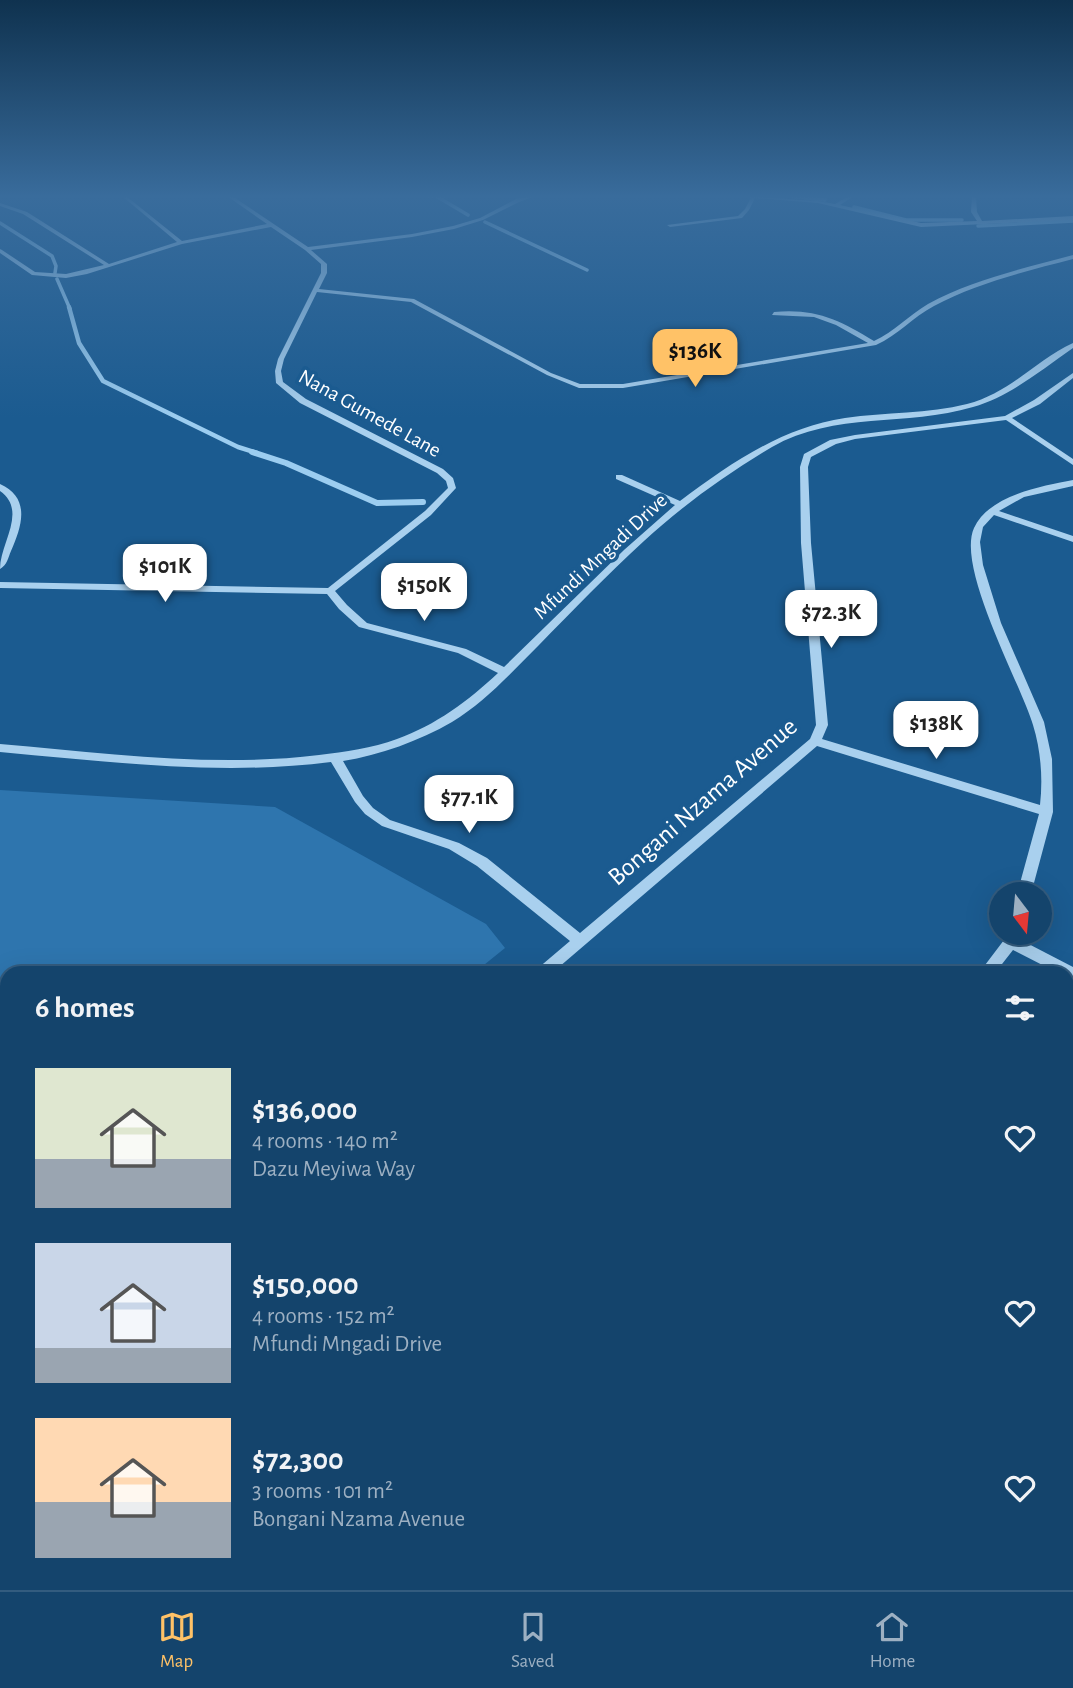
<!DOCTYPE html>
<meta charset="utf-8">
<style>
:root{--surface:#14446c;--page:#1d4b72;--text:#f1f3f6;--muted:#9db0c2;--line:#335c7f;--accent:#ffc267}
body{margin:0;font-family:"Alegreya Sans",sans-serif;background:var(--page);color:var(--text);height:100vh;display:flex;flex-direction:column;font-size:26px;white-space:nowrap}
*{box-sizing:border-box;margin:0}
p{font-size:23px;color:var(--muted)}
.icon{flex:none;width:38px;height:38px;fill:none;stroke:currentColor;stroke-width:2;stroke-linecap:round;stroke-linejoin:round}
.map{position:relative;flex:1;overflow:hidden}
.sheet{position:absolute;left:0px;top:966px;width:1074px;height:625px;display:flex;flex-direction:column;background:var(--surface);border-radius:21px 21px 0 0;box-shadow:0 7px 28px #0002,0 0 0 2px var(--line)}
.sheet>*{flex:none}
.needle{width:46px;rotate:164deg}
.controls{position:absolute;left:989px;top:882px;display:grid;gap:14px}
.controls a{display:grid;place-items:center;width:63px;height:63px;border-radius:50%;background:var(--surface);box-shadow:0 7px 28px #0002,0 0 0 2px var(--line);font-size:35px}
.price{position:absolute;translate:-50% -60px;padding:0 16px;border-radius:14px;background:#fff;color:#222;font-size:23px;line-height:46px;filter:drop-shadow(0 2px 4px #0008)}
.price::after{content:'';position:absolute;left:50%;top:42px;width:21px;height:16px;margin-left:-10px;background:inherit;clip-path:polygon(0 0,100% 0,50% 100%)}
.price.selected{background:var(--accent);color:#111}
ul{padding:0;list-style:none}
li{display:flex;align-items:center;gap:21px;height:175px;padding:0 35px}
li span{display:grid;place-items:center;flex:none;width:196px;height:140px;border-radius:0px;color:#555}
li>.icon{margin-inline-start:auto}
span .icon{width:84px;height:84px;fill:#fffc;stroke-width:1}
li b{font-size:30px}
h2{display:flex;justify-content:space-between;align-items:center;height:84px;padding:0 35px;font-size:30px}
.tab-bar{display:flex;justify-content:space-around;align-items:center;height:98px;border-top:2px solid var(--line);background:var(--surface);font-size:19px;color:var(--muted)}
.tab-bar a{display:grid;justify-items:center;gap:4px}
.tab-bar .selected{color:var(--accent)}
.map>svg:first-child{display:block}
.green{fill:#2e75ae}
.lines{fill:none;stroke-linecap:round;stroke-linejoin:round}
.stream-far2{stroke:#9ccdf0;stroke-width:3.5}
.stream-far1{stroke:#9ccdf0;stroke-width:4.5}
.stream{stroke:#9ccdf0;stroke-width:6}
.minor{fill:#a9d0ee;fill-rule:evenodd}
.labels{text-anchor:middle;stroke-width:7;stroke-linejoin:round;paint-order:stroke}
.far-street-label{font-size:21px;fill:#fff;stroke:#1b5b90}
.street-label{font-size:26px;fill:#fff;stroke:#1b5b90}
</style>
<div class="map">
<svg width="1073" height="1590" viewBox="0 0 1073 1590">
<rect width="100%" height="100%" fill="#1b5b90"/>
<!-- green -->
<path class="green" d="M0,790L275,807L486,924L505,948L474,973H7V1083L0,1077Z"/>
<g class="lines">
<!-- stream-far2 -->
<path class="stream-far2" d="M425,196H447
M436,196L468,215
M789,196L825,200
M854,207L906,220H962
M485,222L587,270
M0,223L52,256L56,266L55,273
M978,226L1073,221
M57,279L70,309"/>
<!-- stream-far1 -->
<path class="stream-far1" d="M69,307L79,343L103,381L238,447L257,453"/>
<!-- stream -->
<path class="stream" d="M252,452L286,463L377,503L423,502"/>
<!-- minor -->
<path class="minor" d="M122,196H126L182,241L267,224L227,196H232L308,247L412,234L453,226L480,218L516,199L535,196L519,202L483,220L454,229L412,237L311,250L327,264V273L319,289L414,299L551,373L580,384H623L868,343L836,325L814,317L772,315L774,312C815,308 840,320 874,341C894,332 909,315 928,304C972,280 1025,268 1073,255V259C1027,271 977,283 934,306C913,317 898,335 876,345L623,388H579L547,375L411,302L317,292L284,359L281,371L283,382L306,399L443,469L453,478L456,488L431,515L335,591L347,605L367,623L466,649L504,667L624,550L675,505L616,479V475H622L680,501C731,463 781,428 845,418C886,412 928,414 967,404C1010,393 1036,360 1073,343V348C1041,370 1011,396 973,407C906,427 835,411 772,447C727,474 683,505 644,541C608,574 573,610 539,645C512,672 485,702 452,722C419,741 380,755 343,761L363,796L373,808L390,820L459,843L487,858L580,933L810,739L816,725L801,543L800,467L804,454L830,440L855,435L1005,416L1034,400L1073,373V378L1040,404L1012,418L1073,459V465L1006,420L855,439L836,444L811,457L808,467L811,543L828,725L822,739L1040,805C1043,779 1041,751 1033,725C1020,682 956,568 974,528C989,495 1042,486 1073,480V486L1024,497L999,511L1073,536V542L994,515L983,527L980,542L983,565L1001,623L1044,722L1052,759L1053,812L1031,894H1017L1039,814L817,746L552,973H535L537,969L570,941L477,866L449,849L382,826L365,814L355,802L331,762C221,776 111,762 0,752V744C106,753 213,768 319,755C345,752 372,748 397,739C436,725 468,701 498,673L458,653L359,627L339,609L327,594L0,588V582L328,588L425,511L448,488L446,481L437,473L300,403L276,383L275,371L278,359L321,273V264L305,250L271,227L182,244L87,274L66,278L32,275L0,253V249L2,250L35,272L66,274L104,265L23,214L0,206V203L27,212L109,264L177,242Z
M745,196L818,201L835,204L849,196H854L840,205L921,223L977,221L971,212L972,196H976L977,212L982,221L1073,216V220L921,227L818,203L755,198L749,210L742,218L670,227L667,225L738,216L745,209L751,198Z
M0,484C31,498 22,526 11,551C8,558 7,565 0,569C0,543 28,511 0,491Z
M1006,933H1020L1019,939L1073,967V980L1068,978V973H1058L1013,950L995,973H979L1004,940Z
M0,1114L7,1116V1132L0,1130Z
M7,1411V1434L0,1437V1414Z
M1073,1508V1538L1068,1540V1511Z
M454,1584H478L476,1590H451Z
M1026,1584H1048L1046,1590H1023Z"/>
</g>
<!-- sky -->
<linearGradient id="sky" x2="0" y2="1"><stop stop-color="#0f324f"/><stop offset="0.47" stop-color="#396c9c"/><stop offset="1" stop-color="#396c9c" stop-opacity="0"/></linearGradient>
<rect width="1073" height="418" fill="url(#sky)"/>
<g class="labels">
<!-- far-street labels -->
<g class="far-street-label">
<text transform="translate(370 413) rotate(29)" y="7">Nana Gumede Lane</text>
<text transform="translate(600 556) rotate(-43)" y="7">Mfundi Mngadi Drive</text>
</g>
<!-- street labels -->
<g class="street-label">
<text transform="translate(702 801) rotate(-41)" y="9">Bongani Nzama Avenue</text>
</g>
</g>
</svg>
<div class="controls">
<a><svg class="needle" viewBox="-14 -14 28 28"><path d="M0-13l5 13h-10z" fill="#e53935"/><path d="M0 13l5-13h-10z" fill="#9db0c2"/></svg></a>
</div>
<b class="price selected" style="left:695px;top:389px">$136K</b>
<b class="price" style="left:165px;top:604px">$101K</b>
<b class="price" style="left:424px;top:623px">$150K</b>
<b class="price" style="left:831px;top:650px">$72.3K</b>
<b class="price" style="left:936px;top:761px">$138K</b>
<b class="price" style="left:469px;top:835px">$77.1K</b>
<section class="sheet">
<h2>6 homes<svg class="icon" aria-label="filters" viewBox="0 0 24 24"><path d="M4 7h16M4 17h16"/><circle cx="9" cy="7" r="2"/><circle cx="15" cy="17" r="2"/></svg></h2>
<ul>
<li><span style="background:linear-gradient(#dfe7d0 65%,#9aa5b1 0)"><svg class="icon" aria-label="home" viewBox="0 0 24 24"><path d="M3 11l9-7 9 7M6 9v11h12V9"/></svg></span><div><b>$136,000</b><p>4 rooms · 140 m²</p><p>Dazu Meyiwa Way</p></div><svg class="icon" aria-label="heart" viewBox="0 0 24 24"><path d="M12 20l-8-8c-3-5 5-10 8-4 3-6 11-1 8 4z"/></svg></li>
<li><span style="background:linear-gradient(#c9d6e8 75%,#9aa5b1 0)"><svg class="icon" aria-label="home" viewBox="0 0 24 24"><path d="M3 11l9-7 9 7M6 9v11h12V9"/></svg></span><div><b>$150,000</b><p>4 rooms · 152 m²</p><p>Mfundi Mngadi Drive</p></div><svg class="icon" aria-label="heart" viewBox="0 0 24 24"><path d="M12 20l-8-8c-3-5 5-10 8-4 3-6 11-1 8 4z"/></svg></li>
<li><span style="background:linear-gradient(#ffd9b3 60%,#9aa5b1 0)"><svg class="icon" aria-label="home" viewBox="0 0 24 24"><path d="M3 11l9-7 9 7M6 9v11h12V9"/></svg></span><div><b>$72,300</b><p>3 rooms · 101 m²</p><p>Bongani Nzama Avenue</p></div><svg class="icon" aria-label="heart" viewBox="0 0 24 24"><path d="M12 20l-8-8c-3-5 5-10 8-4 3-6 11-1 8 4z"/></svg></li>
</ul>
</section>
</div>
<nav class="tab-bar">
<a class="selected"><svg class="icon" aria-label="map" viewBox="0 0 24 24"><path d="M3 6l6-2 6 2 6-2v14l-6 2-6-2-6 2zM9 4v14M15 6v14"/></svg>Map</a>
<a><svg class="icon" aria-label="saved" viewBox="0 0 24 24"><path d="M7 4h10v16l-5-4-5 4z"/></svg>Saved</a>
<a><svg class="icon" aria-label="home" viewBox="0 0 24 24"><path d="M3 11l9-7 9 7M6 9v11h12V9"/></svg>Home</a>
</nav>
